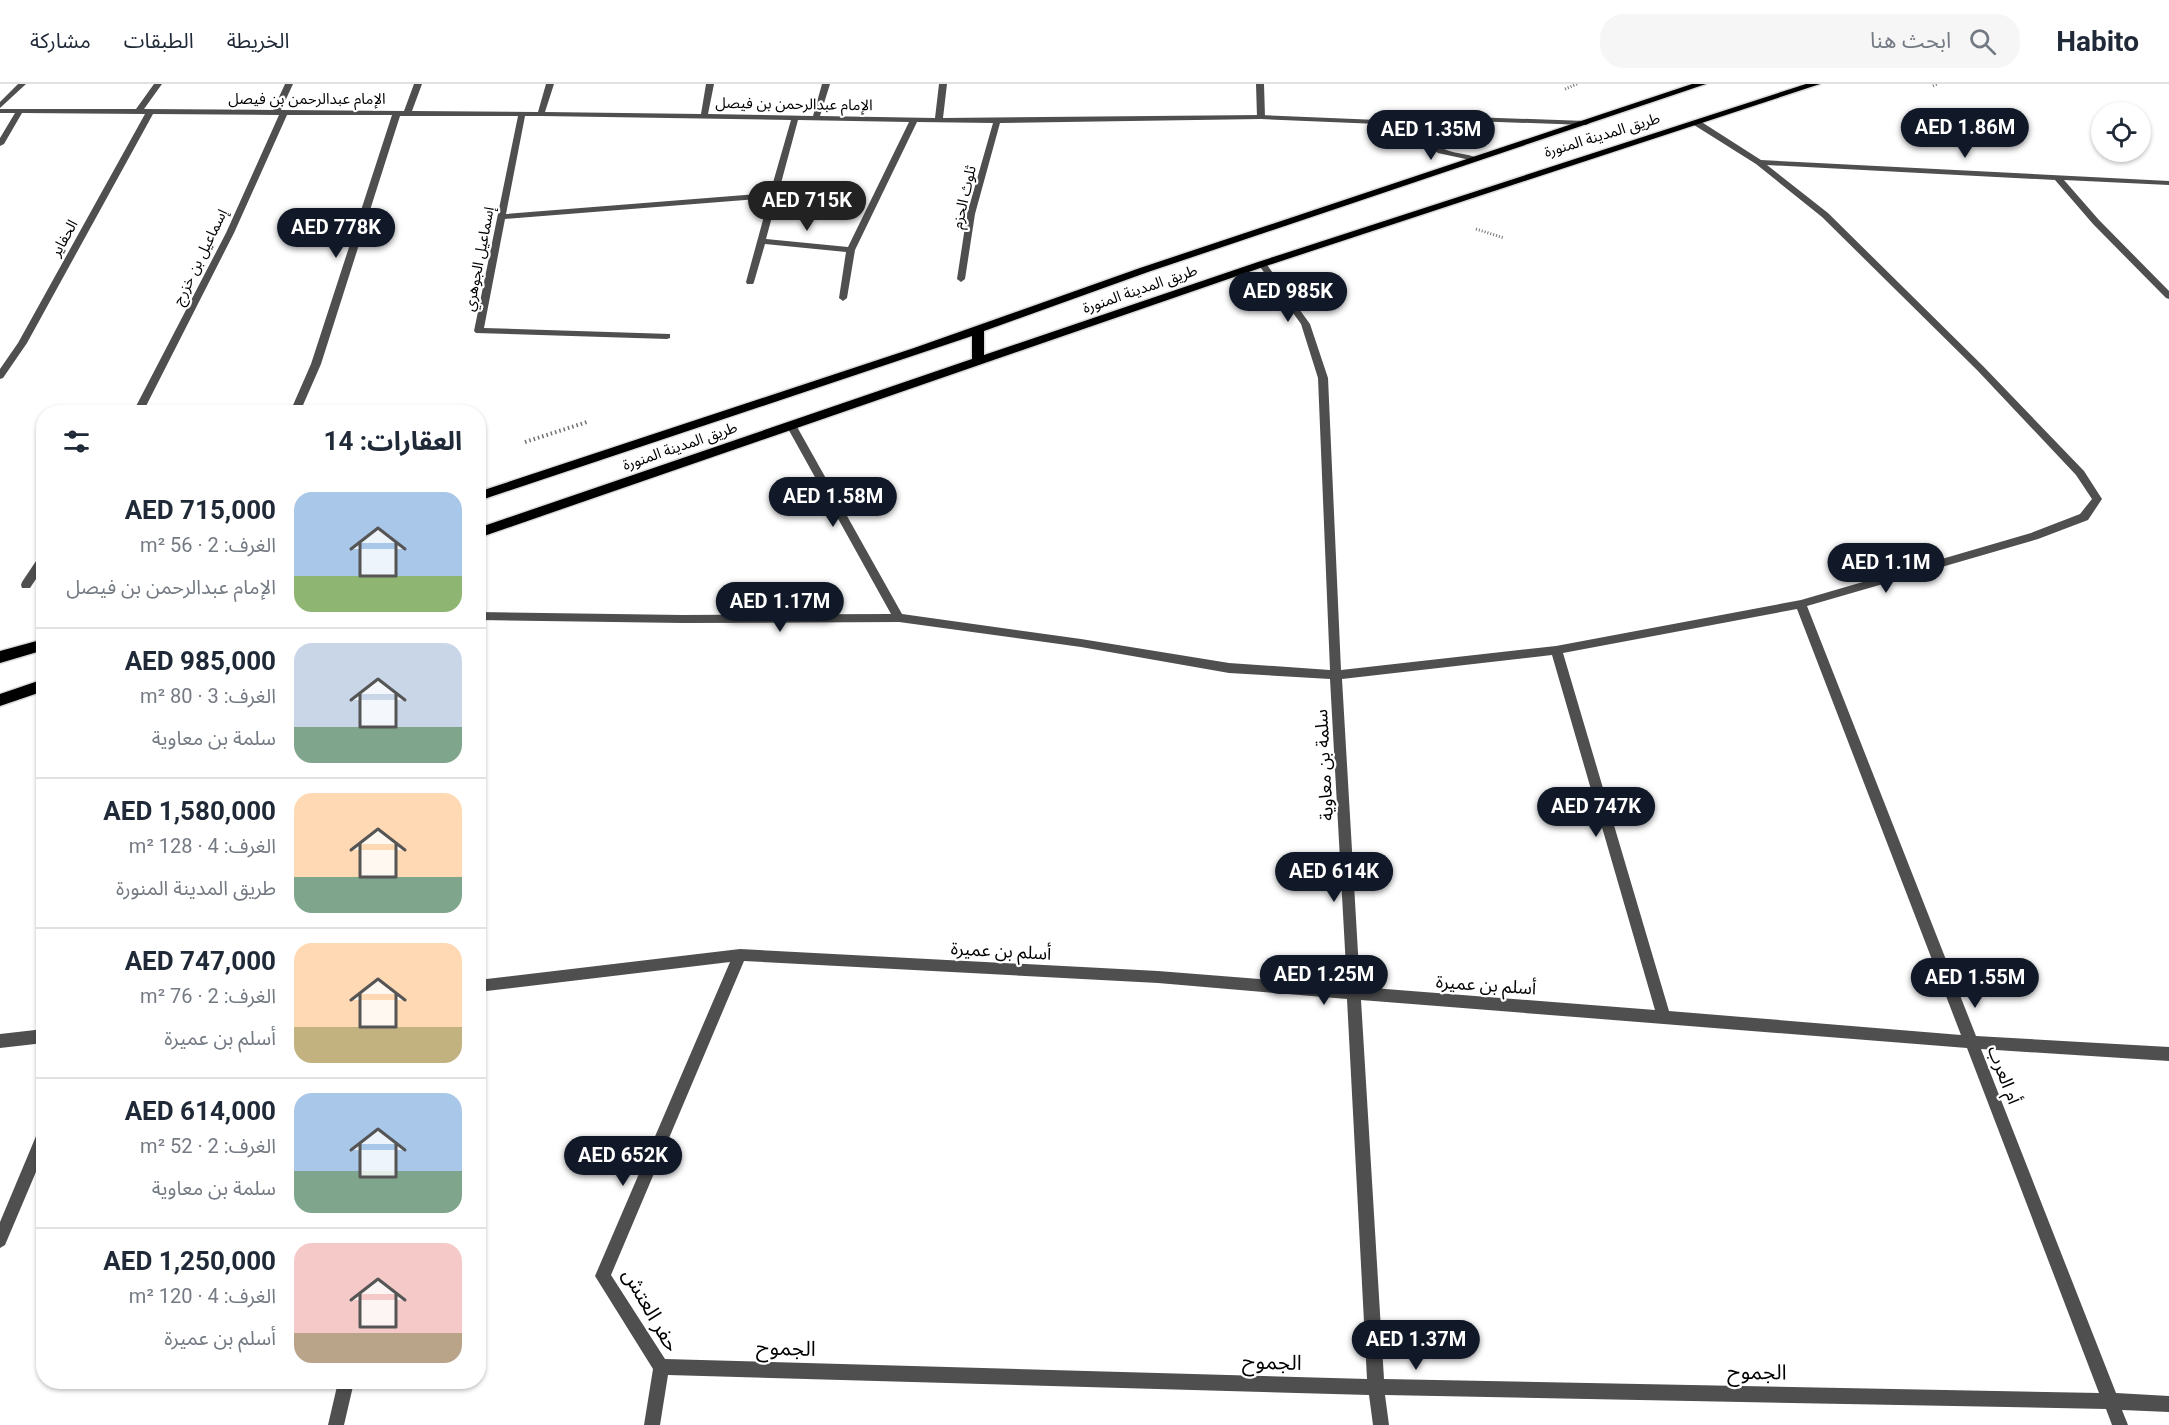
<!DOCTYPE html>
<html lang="ar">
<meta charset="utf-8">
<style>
:root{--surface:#fff;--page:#f6f6f7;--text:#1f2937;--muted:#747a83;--line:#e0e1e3;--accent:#111827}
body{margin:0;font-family:Roboto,"Noto Sans Arabic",sans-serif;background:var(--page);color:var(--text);direction:rtl;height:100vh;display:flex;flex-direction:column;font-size:22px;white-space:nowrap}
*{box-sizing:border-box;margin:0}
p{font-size:20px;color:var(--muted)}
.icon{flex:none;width:33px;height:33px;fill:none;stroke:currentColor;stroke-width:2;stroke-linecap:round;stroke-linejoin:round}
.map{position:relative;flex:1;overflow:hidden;direction:ltr}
.sheet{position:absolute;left:36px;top:321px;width:450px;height:984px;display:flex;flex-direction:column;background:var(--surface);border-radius:24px;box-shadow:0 2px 4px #0004;direction:rtl}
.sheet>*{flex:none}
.controls{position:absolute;left:2091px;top:18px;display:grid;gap:12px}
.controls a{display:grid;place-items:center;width:60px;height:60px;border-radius:50%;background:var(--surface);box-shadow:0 2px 4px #0004;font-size:30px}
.price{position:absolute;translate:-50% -51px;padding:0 14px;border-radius:21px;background:var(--accent);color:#fff;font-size:20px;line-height:39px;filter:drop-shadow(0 2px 3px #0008)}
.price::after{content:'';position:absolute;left:50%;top:36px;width:18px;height:14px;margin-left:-9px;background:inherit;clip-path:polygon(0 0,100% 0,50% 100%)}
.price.on{background:#222;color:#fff}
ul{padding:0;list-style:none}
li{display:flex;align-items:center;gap:18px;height:150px;padding:0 24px}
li+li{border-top:2px solid var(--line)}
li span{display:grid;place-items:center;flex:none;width:168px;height:120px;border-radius:18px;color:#555}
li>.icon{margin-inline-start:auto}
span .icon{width:72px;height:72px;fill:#fffc;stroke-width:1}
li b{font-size:26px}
h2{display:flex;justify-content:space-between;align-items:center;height:72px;padding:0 24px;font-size:26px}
header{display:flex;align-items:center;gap:36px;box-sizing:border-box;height:84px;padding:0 30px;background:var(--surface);border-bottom:2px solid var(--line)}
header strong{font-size:28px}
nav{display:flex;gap:33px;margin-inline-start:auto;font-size:21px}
.search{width:420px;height:54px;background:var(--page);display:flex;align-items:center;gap:15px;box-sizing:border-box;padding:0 21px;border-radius:24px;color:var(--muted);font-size:22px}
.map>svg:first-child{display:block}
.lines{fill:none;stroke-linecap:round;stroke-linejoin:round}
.primary-casing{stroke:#dbdbdb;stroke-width:3}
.path-far1{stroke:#717171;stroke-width:3;stroke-dasharray:1 2;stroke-linecap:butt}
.path{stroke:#717171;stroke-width:4;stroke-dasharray:1.5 3;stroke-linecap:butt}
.minor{fill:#4f4f4f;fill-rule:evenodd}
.tertiary{fill:#4f4f4f;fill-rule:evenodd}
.primary{fill:#000;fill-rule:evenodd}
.labels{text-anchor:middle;stroke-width:4.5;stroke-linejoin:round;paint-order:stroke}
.far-street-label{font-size:15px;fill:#000;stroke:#fff}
.street-label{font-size:18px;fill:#000;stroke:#fff}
.near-street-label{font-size:21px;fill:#000;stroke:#fff}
</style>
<header>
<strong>Habito</strong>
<div class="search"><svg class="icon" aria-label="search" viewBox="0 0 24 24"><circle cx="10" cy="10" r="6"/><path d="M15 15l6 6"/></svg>ابحث هنا</div>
<nav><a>الخريطة</a><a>الطبقات</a><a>مشاركة</a></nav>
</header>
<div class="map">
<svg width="2169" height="1341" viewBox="0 0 2169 1341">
<rect width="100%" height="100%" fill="#fff"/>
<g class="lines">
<defs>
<path id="primary" d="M1692,0H1706L1148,188L984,247V271L1258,178L1806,0H1820L1266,182L478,454V444L972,275V252L478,417V408L914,264L1140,184Z
M44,555V566L0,579V567Z
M44,595V607L0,622V610Z"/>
</defs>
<!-- primary casing -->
<use href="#primary" class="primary-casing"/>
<!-- path-far1 -->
<path class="path-far1" d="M1933,2L1937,0
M1565,5L1577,0
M1476,145L1504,154"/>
<!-- path -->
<path class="path" d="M525,358L587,338"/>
<!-- minor -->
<path class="minor" d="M18,0H26L0,24V18Z
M154,0H162L144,25L273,26L285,0H293L281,26L404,27L414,0H422L412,27L538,28L546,0H554L545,28L701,30L706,0H714L708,30L813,32L822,0H830L820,32L935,34L939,0H947L943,34L1261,31L1402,37L1443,32L1586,37L1590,39L1586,41L1443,36L1402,41L1261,35L1000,39L975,130L965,195L961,198L957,195L967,130L993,39L917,38L855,166L847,214L843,217L839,214L846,168L765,160L754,198L753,200H747L746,198L769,114L505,135L484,244L670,250V254L667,255L476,249L474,247L518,32H400L321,280L300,328H290L311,280L392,31H287L234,149L143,328H133L226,149L279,31L153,30L27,259L3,294L0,295V285L18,259L145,30L22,29L4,60L0,62V54L15,29H0V25H136ZM525,32H541L791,36L770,109L506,130ZM798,36L909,38L848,163L766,155Z
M1694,37H1700L1761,76L2169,97V101L2064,96L2099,136L2169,207V215L2166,214L2093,140L2055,96L1767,81L1828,129L1983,282L2084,387L2102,415L2088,436L2038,455L1807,522L1976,952L2169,963V977L1981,965L2116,1309L2169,1312V1328L2122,1326L2128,1341H2112L2106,1325L1385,1311L1389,1341H1373L1369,1311L668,1291L660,1341H644L653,1285L595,1192L730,878L478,908V896L740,865L1158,887L1347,902L1330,595L1229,589L1081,563L899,538L683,539L478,536V528L683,531L891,530L786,341L791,338L796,341L902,530L1081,555L1229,579L1330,586L1318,294L1301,240L1258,180L1262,177L1265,178L1310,240L1328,294L1341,586L1556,562L1801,516L2031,449L2080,430L2092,415L2076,391L1977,286L1822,133L1756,80L1694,41ZM1797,525L1961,951L1669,927L1563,569ZM1552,571L1655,926L1360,903L1342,595ZM744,877L1158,899L1347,915L1367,1295L665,1275L611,1191ZM1361,916L1967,964L2099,1309L1384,1295Z
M44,470V483L30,504H22L21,501L22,498L40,471Z
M44,945V959L0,964V950Z
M44,1043V1069L5,1161L0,1164V1138L39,1045Z
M338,1298H354L344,1341H328Z"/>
<!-- tertiary -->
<path class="tertiary" d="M1256,0H1264L1265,33L1261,35L1257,33Z
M1399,37C1415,37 1427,54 1439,62C1451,71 1467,68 1479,75L1475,77L1438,69L1399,41Z"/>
<!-- primary -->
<use href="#primary" class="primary"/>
</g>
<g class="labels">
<!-- far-street labels -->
<g class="far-street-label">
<text x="307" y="20">الإمام عبدالرحمن بن فيصل</text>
<text transform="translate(794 20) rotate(1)" y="5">الإمام عبدالرحمن بن فيصل</text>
<text transform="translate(1602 51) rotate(-17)" y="5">طريق المدينة المنورة</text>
<text transform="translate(964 113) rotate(-77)" y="5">ثلوث الحزم</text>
<text transform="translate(64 154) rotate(-61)" y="5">الحفاير</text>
<text transform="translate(200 173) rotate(-64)" y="5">إسماعيل بن خزرج</text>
<text transform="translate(479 175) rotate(-79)" y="5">إسماعيل الجوهري</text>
<text transform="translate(1140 205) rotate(-19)" y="5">طريق المدينة المنورة</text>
<text transform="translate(680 362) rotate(-19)" y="5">طريق المدينة المنورة</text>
</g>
<!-- street labels -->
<g class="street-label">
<text transform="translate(1324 681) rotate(-93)" y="6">سلمة بن معاوية</text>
<text transform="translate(1001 867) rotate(3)" y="6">أسلم بن عميرة</text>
<text transform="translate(1486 901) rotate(4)" y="6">أسلم بن عميرة</text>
<text transform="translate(2004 991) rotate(69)" y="6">أم العرب</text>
</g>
<!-- near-street labels -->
<g class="near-street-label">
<text transform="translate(651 1226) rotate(60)" y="7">حفر العتش</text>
<text transform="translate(786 1264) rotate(2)" y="7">الجموح</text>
<text transform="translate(1272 1278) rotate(2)" y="7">الجموح</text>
<text transform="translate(1757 1288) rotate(1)" y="7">الجموح</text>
</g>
</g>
</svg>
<div class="controls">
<a><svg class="icon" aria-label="locate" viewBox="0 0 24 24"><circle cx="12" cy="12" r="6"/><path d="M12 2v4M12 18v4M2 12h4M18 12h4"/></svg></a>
</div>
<b class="price" style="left:1965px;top:75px">AED 1.86M</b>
<b class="price" style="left:1431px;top:77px">AED 1.35M</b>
<b class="price on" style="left:807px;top:148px">AED 715K</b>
<b class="price" style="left:336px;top:175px">AED 778K</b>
<b class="price" style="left:1288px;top:239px">AED 985K</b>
<b class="price" style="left:833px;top:444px">AED 1.58M</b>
<b class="price" style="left:1886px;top:510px">AED 1.1M</b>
<b class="price" style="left:780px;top:549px">AED 1.17M</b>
<b class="price" style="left:1596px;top:754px">AED 747K</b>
<b class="price" style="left:1334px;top:819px">AED 614K</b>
<b class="price" style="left:1324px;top:922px">AED 1.25M</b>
<b class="price" style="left:1975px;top:925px">AED 1.55M</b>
<b class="price" style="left:623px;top:1103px">AED 652K</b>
<b class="price" style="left:1416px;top:1287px">AED 1.37M</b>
<section class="sheet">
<h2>العقارات: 14<svg class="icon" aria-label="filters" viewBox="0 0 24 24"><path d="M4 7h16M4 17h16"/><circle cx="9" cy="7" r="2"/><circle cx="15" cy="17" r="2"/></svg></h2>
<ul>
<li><span style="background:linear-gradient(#a9c7e8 70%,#8fb573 0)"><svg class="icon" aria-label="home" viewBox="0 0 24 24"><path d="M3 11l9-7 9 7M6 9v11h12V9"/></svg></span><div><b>AED 715,000</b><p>الغرف: 2 · 56 m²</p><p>الإمام عبدالرحمن بن فيصل</p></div></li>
<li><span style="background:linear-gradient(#c9d6e8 70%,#7fa58c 0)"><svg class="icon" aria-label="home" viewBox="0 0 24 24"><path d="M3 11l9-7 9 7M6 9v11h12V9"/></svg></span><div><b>AED 985,000</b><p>الغرف: 3 · 80 m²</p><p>سلمة بن معاوية</p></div></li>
<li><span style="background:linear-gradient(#ffd9b3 70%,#7fa58c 0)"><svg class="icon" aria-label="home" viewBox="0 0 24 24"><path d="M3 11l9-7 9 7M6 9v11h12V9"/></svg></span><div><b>AED 1,580,000</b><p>الغرف: 4 · 128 m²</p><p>طريق المدينة المنورة</p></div></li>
<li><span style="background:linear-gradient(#ffd9b3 70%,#c2b280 0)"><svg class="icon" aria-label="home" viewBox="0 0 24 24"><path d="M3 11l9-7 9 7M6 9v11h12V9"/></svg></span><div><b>AED 747,000</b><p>الغرف: 2 · 76 m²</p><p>أسلم بن عميرة</p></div></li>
<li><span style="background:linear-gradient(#a9c7e8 65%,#7fa58c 0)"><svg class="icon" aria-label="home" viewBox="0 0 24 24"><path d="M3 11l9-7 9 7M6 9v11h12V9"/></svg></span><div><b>AED 614,000</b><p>الغرف: 2 · 52 m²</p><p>سلمة بن معاوية</p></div></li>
<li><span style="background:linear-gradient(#f6c9c9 75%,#b9a48a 0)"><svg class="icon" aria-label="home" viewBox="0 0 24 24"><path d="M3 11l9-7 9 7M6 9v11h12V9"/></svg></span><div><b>AED 1,250,000</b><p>الغرف: 4 · 120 m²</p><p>أسلم بن عميرة</p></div></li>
</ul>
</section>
</div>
